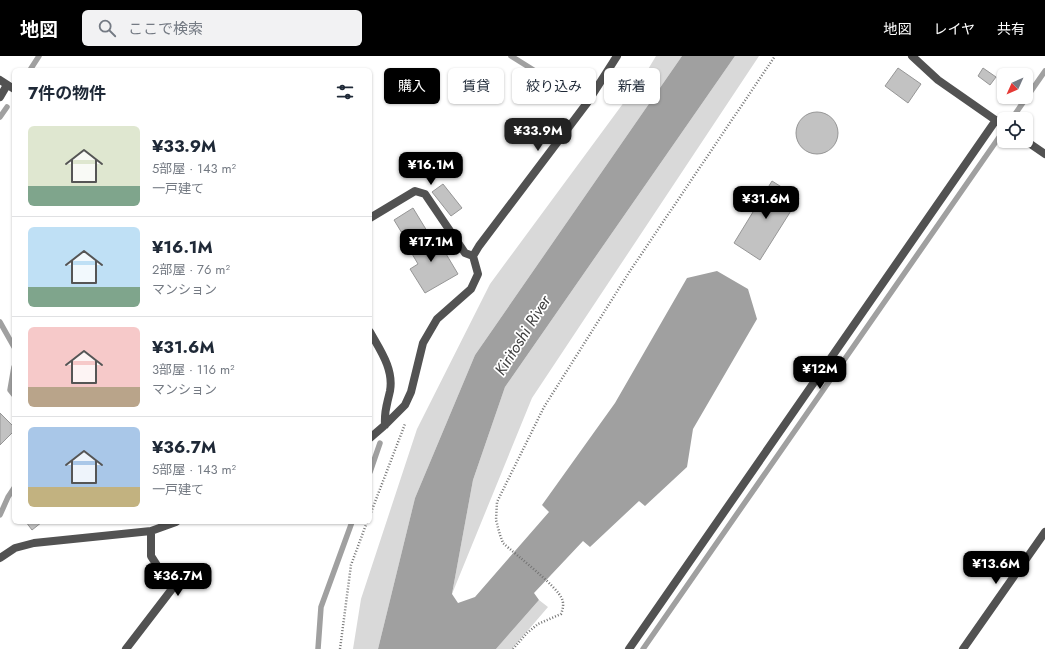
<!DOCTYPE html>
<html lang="ja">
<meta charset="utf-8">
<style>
:root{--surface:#fff;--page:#f2f2f3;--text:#1f2937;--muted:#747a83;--line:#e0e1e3;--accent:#000}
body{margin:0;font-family:Jost,"Noto Sans JP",sans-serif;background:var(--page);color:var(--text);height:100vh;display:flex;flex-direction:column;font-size:15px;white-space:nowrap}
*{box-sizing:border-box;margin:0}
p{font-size:13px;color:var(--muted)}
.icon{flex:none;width:22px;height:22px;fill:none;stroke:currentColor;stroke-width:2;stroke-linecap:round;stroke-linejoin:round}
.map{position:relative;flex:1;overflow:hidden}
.drawer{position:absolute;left:12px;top:12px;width:360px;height:456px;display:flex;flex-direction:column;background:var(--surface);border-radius:6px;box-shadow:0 1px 3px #0004}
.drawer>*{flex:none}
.hud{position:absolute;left:384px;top:12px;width:380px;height:36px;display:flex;gap:8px}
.needle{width:26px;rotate:225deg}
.controls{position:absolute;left:997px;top:12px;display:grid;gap:8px}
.controls a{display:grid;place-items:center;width:36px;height:36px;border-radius:6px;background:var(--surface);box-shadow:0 1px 3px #0004;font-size:20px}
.price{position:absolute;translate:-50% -34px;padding:0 9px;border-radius:8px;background:var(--accent);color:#fff;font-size:13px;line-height:26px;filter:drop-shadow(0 1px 2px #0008)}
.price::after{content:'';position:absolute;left:50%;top:24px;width:12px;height:9px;margin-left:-6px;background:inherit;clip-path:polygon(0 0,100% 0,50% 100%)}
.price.current{background:#222;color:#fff}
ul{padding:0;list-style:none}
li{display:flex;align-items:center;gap:12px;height:100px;padding:0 16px}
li+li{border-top:1px solid var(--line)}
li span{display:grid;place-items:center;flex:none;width:112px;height:80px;border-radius:6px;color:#555}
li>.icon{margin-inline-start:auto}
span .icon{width:48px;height:48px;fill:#fffc;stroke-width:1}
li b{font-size:17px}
h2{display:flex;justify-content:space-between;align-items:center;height:48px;padding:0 16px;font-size:17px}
.chip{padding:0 14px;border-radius:6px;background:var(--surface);box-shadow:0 1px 3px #0004;font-size:14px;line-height:36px}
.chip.current{background:var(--accent);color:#fff}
header{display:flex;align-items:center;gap:24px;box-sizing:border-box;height:56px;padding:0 20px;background:var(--accent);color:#fff}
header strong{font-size:19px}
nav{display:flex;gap:22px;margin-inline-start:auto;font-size:14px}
.search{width:280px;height:36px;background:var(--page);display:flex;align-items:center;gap:10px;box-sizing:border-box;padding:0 14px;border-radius:6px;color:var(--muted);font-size:15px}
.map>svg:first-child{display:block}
.green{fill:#d9d9d9}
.water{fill:#a0a0a0}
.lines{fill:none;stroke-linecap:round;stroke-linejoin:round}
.stream{stroke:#a0a0a0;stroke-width:5.5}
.building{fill:#c2c2c2;stroke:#969696}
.path{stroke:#747474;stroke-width:2.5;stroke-dasharray:1 2;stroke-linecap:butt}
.minor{stroke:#525252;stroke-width:8}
.labels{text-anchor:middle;stroke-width:3.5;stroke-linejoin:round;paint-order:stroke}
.water-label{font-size:16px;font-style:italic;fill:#414141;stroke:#fff}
</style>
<header>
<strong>地図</strong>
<div class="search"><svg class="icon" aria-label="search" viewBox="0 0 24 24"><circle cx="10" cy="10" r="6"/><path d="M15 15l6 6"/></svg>ここで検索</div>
<nav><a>地図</a><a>レイヤ</a><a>共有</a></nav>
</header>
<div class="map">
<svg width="1045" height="593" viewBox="0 0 1045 593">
<rect width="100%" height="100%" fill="#fff"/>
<!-- green -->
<path class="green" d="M656,0H682L475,299L415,442L378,593H353L361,543L417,373L490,228L647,15Z
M735,0H759L532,342L452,538L473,424L505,331Z
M539,544L548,551L512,593H496Z"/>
<!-- water -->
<path class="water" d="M682,0H735L505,331L473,424L452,538L458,547L475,541L549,456L542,449L615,347L687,222L717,215L748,233L757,263L693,373L687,411L645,450L639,445L590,491L583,485L534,537L539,544L496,593H378L415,442L475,299Z"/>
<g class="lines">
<!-- stream -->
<path class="stream" d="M511,0L575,40
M30,14L39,0
M0,61L7,51
M1013,61L1045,15
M0,266L14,291
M14,311L10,334L14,339
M370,416L380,387
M0,459L8,441L14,432
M318,593L321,551L352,466
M643,593L1002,77"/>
</g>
<!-- building -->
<path class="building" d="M898,12L921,28L908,47L885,30Z
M983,12L996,21L990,29L978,20Z
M796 77a21 21 0 1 1 42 0a21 21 0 1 1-42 0Z
M772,125L799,142L760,204L734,187Z
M443,128L462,152L451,160L432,136Z
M413,152L427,175L408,187L394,164Z
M433,176L458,218L425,237L410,213L418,208L408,191Z
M0,357L14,371V375L0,389Z
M26,466H42L32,474Z"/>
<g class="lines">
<!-- path -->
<path class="path" d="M370,459L405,368
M340,593L351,509L367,466
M513,593L527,577L538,568L561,558C563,553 564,548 562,543C557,530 516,499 503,487L500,479L496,464L497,446L544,351L630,215L775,0"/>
<!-- minor -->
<path class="minor" d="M912,0L938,24L1004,70
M0,24L14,33
M0,41L7,29
M1026,85L1045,98
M370,162L415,135L425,138L465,197L473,200
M370,276C380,294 394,313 390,335C387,349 384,354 385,369
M370,382L385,369L405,349L411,336L423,287L437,263L471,233L478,218L473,200L479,190L587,47L617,0
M0,502L15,492L34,487L151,475L176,466
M126,593L172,533L151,500V475
M629,593L996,64
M963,593L1045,476"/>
</g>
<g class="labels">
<!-- water labels -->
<g class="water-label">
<text transform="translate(522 279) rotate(-58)" y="6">Kiritoshi River</text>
</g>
</g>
</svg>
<div class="controls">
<a><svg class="needle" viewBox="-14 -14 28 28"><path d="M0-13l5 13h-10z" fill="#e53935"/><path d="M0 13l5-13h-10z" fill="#747a83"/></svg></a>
<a><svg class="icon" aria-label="locate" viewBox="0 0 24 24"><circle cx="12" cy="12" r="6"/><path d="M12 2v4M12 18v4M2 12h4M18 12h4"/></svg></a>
</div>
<b class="price current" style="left:538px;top:96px">¥33.9M</b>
<b class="price" style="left:431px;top:130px">¥16.1M</b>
<b class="price" style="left:766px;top:164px">¥31.6M</b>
<b class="price" style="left:431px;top:207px">¥17.1M</b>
<b class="price" style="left:820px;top:334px">¥12M</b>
<b class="price" style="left:996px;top:529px">¥13.6M</b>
<b class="price" style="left:178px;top:541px">¥36.7M</b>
<div class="hud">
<a class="chip current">購入</a>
<a class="chip">賃貸</a>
<a class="chip">絞り込み</a>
<a class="chip">新着</a>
</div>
<section class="drawer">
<h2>7件の物件<svg class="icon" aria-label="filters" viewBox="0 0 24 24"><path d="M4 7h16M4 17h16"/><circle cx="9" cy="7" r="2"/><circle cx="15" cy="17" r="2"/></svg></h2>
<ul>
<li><span style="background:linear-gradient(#dfe7d0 75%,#7fa58c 0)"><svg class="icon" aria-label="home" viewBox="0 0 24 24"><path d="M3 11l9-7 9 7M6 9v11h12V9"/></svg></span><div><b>¥33.9M</b><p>5部屋 · 143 m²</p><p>一戸建て</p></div></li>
<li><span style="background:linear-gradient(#bfe0f5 75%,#7fa58c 0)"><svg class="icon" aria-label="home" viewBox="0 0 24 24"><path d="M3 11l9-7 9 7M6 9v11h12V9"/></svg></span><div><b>¥16.1M</b><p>2部屋 · 76 m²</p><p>マンション</p></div></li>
<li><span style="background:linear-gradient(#f6c9c9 75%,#b9a48a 0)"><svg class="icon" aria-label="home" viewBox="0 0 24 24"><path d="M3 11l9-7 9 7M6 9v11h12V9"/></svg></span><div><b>¥31.6M</b><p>3部屋 · 116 m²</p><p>マンション</p></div></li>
<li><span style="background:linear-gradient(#a9c7e8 75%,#c2b280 0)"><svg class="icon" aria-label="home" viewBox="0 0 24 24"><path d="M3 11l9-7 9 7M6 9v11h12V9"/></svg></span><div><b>¥36.7M</b><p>5部屋 · 143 m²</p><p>一戸建て</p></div></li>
</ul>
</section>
</div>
